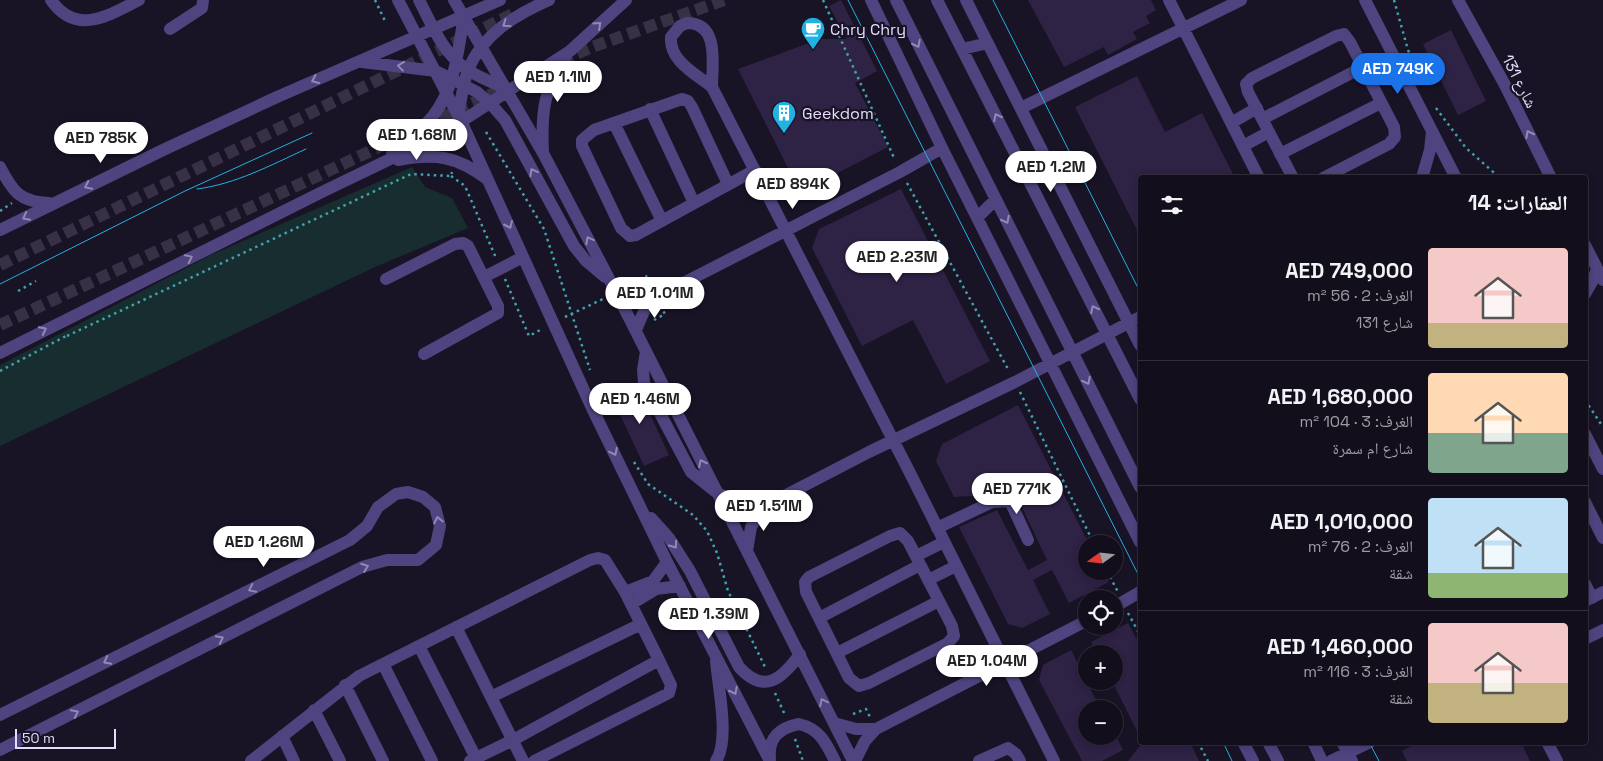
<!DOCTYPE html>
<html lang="ar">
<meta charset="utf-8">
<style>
:root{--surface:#130e1c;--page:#201c29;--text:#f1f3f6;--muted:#9d9ca3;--line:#322e3b;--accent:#1a73e8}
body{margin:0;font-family:"Space Grotesk","Noto Naskh Arabic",sans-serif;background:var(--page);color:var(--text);direction:rtl;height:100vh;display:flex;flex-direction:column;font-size:19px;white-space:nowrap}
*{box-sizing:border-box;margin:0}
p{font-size:16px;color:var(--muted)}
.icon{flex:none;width:28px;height:28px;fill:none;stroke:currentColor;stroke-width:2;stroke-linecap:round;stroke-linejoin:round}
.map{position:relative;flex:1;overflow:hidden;direction:ltr}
.sheet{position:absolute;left:1138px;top:175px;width:450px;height:570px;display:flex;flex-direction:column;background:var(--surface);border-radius:5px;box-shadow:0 2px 8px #0003,0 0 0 1px var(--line);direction:rtl}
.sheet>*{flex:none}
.needle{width:32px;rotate:255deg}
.fabs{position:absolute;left:1078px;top:535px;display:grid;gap:10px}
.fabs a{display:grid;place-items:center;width:45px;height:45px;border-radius:50%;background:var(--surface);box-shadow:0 2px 8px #0003,0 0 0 1px var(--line);font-size:25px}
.scale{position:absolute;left:15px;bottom:12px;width:101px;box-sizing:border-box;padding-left:5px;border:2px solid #e5ddfa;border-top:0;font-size:14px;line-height:18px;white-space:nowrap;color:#e5ddfa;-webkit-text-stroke:4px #191326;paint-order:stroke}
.price{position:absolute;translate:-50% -42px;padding:0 11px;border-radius:18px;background:#fff;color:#222;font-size:16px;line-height:32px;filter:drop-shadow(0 1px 2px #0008)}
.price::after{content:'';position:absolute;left:50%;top:30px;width:15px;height:11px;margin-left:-8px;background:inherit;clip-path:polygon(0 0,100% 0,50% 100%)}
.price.selected{background:var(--accent);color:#fff}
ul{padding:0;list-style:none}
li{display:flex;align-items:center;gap:15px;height:125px;padding:0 20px}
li+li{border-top:1px solid var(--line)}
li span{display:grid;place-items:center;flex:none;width:140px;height:100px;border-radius:5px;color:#555}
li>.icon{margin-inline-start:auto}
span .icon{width:60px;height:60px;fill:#fffc;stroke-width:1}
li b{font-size:21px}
h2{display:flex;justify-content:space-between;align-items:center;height:60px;padding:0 20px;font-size:21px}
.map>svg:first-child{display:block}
.green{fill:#172d2f}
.building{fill:#2e2245}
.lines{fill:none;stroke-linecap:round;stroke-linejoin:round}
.minor-tunnel{stroke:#383146;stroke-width:12;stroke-dasharray:12 6;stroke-linecap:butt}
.path{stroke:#40a2ab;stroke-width:2.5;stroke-dasharray:2.5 4;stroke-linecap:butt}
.minor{stroke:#4f447f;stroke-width:12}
.tram{stroke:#22b2e2;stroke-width:1}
.oneway{stroke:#9289b6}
.labels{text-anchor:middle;stroke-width:4.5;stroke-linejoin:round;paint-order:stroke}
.poi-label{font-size:16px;fill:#e5ddfa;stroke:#191326;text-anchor:start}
.street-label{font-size:16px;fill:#e5ddfa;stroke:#191326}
</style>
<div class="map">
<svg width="1603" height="761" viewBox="0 0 1603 761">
<rect width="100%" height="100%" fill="#191326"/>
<!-- green -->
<path class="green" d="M412,167L425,187L452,198L468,228L375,267L0,446V365L213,254Z"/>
<!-- building -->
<path class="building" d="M841,0L877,71L855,83L888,147L822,181L818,173L796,184L738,69L820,39H847L829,6Z
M1028,0H1151L1156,10L1146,16L1150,23L1133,32L1137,39L1108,55L1104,47L1064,67Z
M1451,30L1486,101L1458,115L1423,44Z
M1137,76L1165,132L1202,113L1235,178H1140V236L1075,107Z
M901,189L990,361L946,384L913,320L862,346L812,248L819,229Z
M636,384L669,455L644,466L611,395Z
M1018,405L1086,538V571H1103L1109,582L1069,603L1052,570L1033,580L1050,614L1022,628L1008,624L959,527L997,510L1028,570L1047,560L1017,497L1026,493L954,497L936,461L942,444Z
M1128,623L1140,645V737L1114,685V654H1098L1091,642Z
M1071,650L1083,673L1086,671V681L1101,709H1086V736H1116L1123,750L1102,761H1082L1039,680L1043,665Z
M1143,742H1190L1199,761H1128Z
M1418,742H1521L1530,761H1407L1402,751Z"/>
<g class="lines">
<!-- minor-tunnel -->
<path class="minor-tunnel" d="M561,61L592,47L724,0
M0,265L515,13
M0,325L509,86"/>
<!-- path -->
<path class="path" d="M375,0L386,23
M823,0L895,160
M1394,0L1408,50L1414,65
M1436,108L1466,148L1500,178
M486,132L544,229L590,370
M451,176L465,186L496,258
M907,183L1009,371
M0,211L12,203
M505,279L529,336L542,329
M634,282L646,276L650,284
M18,291L36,281
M565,317L605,298
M654,320L665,314L662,309
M67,336L411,174L451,176L452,172
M0,371L66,336L65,335
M1020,392L1094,544
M1585,400L1603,427
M634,462L648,484L693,515L707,531L717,553L728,591L766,669
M1107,571L1118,592
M1128,613L1140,635
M775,693L785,715
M853,714L866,709L870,717
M795,739L803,761
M1198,742L1208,761"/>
<!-- minor -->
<path class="minor" d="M51,0C76,36 108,16 139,0
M398,0L462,123L592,408L667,562L770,761
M419,0C432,25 443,54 468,70C480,78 494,83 507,89
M454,0L543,153L616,292L853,761
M871,0L942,148L1140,542
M896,0L1140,487
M937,0L1140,399
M966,0L1140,345
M1169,0L1259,178
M1365,0L1456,178
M1458,0L1505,85L1551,178
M687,23C720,23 712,65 712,87C696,74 669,61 671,37L680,26Z
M170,29L202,8L203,0
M962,49L988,43
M362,62L436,71L477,92L489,102L505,120L574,246L586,261L605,277
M712,87L910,473L1054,761
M1021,108L1241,0
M650,109L694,203
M458,116C461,101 463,84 468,70C483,34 515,15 549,0
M1262,119L1363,67
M614,123L662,221
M1231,123L1257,108
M1243,146L1269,132
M543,151C541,112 544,88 566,56
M392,153C405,141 422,130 433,116C455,88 458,51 464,16
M1280,154L1381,103
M398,160C435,153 457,156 487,179
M0,167C13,192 20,202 49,203
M1293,178L1248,92L1246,84L1252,78L1336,36L1344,34L1350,42L1394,127L1395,137L1389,144L1323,178
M1422,178L1430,150L1432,132
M728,184L692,107L688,101L682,99L594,130L582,140V146L621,228L630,236L636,235L755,170
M977,218L996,199
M0,230L163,150L277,97L500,0
M1585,245L1603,280
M484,277L523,257
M386,279L455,244L463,243L468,246L498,306V313L424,354
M616,292L641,298L656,297
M1585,294L1593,280L1597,269
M636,330L645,309L656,297L900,172L942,148
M646,351L643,370L644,383L691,472L716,492L734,501L763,507
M0,353L322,192L442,134L570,51L626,0
M1585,434L1603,469
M1585,502L1603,538
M651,518L669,538L690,571L739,667C764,695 782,679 800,654
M937,528L992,502L1010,501L1028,540
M900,533L908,541L952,626L954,636L948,643L869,683L859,686L849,678L806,592L805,582L809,577L890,536Z
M747,551L751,527L763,507L869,452L1015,382L1140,317
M916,556L944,542
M928,580L956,566
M1585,584L1592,598
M625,592L653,581L667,562
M1585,601L1603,592
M631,604L656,589L680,586
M1114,607L1140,592
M819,618L920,565
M456,627L523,761
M1585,639L1603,630
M419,646L476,758
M837,653L939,601
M383,664L432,761
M345,685L383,761
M491,697L641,624
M314,710L340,761
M0,715L350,540L367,526L378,507L396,494L408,492L423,497L435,507L440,526L436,545L418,560H387L362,567L0,750
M834,723L856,729H876
M282,736L294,761
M1243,742L1253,761
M1268,742L1278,761
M1313,742L1322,761
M1342,742L1352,761
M1547,742L1557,761
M770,759C768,738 779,728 799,724C820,729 826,743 835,761
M251,761L359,676L590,560L598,558L605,560L625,592L659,660L513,740L470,761
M534,761L669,693L671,685L659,660
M716,761C730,741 718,686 716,661
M855,761L865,741L876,729L1086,621
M979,761L1008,748L1016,754L1020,761
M1331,761L1370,742"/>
<!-- tram -->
<path class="tram" d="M848,0L1140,578
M993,0L1140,292
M197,189C236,184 271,165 306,149
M0,284L185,191L312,133
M1223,742L1232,761
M1369,742L1379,761"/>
</g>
<!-- one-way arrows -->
<defs><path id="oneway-chevron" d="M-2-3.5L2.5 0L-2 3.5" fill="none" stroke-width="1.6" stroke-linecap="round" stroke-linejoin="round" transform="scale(1.25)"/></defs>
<g class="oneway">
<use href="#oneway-chevron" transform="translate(506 24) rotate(145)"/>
<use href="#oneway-chevron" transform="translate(598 25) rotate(-42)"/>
<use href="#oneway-chevron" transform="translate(917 44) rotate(63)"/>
<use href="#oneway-chevron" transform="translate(401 66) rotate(-173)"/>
<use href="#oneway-chevron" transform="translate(315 80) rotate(156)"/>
<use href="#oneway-chevron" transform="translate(997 117) rotate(-117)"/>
<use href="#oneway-chevron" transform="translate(1529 134) rotate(-117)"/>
<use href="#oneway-chevron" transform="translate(533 172) rotate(-119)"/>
<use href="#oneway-chevron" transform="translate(88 186) rotate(154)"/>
<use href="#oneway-chevron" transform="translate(26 217) rotate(153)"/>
<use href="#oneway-chevron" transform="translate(1006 220) rotate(63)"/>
<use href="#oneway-chevron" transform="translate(509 225) rotate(66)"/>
<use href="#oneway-chevron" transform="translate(589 240) rotate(-118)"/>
<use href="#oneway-chevron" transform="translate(189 258) rotate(-26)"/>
<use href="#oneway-chevron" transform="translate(1094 309) rotate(-117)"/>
<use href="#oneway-chevron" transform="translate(43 330) rotate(-27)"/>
<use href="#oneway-chevron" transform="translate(1087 381) rotate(63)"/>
<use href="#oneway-chevron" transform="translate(614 452) rotate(64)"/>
<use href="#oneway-chevron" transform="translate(702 463) rotate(-116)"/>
<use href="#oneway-chevron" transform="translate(438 520) rotate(-102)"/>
<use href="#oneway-chevron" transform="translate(674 545) rotate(55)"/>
<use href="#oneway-chevron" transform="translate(365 567) rotate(-20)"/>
<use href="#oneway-chevron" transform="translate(252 589) rotate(154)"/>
<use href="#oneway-chevron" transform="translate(220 639) rotate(-27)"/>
<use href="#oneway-chevron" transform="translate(107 661) rotate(153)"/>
<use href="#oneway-chevron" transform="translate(734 691) rotate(63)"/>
<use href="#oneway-chevron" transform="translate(823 702) rotate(-116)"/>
<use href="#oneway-chevron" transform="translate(75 713) rotate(-27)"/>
</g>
<!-- icons -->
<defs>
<symbol id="cafe-pin" viewBox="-11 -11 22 30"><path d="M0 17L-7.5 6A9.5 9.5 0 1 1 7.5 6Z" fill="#22b2e2" stroke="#191326"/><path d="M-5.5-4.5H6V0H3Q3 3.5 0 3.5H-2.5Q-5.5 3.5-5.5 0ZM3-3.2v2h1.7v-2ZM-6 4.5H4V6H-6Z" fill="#fff"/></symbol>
<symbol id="building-pin" viewBox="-11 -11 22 30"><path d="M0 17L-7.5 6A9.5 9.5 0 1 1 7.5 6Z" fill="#22b2e2" stroke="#191326"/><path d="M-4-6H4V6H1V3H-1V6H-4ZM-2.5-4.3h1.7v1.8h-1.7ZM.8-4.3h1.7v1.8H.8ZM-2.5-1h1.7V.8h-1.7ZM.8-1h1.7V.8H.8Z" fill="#fff"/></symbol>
</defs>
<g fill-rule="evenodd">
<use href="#cafe-pin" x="799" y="15" width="28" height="38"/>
<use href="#building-pin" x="770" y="99" width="28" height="38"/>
</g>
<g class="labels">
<!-- poi labels -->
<g class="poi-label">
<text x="830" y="35">Chry Chry</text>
<text x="802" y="119">Geekdom</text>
</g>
<!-- street labels -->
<g class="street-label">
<text transform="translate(1520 81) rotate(63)" y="6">شارع 131</text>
</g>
</g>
</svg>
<div class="fabs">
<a><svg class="needle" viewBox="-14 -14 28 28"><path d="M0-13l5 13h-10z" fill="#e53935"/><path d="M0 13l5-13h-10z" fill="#9d9ca3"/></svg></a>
<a><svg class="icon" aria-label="locate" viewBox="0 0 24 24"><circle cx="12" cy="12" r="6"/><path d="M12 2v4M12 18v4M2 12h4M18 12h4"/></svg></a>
<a>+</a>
<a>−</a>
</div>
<div class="scale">50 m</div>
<b class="price selected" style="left:1398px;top:95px">AED 749K</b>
<b class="price" style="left:558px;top:103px">AED 1.1M</b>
<b class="price" style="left:417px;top:161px">AED 1.68M</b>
<b class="price" style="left:101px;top:164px">AED 785K</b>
<b class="price" style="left:1051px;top:193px">AED 1.2M</b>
<b class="price" style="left:793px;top:210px">AED 894K</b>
<b class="price" style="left:897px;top:283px">AED 2.23M</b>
<b class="price" style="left:655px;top:319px">AED 1.01M</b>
<b class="price" style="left:640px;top:425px">AED 1.46M</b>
<b class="price" style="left:1017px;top:515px">AED 771K</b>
<b class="price" style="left:764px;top:532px">AED 1.51M</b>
<b class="price" style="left:264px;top:568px">AED 1.26M</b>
<b class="price" style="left:709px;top:640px">AED 1.39M</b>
<b class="price" style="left:987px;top:687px">AED 1.04M</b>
<section class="sheet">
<h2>العقارات: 14<svg class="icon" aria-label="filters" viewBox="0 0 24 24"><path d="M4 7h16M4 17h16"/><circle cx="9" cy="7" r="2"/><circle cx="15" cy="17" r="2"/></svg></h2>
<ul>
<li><span style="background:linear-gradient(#f6c9c9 75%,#c2b280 0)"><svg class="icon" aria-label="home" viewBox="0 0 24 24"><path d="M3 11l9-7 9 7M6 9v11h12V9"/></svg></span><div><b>AED 749,000</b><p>الغرف: 2 · 56 m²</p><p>شارع 131</p></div></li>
<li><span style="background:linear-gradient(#ffd9b3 60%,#7fa58c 0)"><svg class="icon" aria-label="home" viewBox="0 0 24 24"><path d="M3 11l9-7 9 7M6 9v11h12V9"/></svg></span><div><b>AED 1,680,000</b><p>الغرف: 3 · 104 m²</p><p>شارع ام سمرة</p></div></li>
<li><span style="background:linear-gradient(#bfe0f5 75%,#8fb573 0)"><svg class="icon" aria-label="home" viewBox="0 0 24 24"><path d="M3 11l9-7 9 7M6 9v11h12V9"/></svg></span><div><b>AED 1,010,000</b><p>الغرف: 2 · 76 m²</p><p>شقة</p></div></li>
<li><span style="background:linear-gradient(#f6c9c9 60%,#c2b280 0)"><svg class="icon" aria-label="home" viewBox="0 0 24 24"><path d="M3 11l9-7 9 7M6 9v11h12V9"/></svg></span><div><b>AED 1,460,000</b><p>الغرف: 3 · 116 m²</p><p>شقة</p></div></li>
</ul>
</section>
</div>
